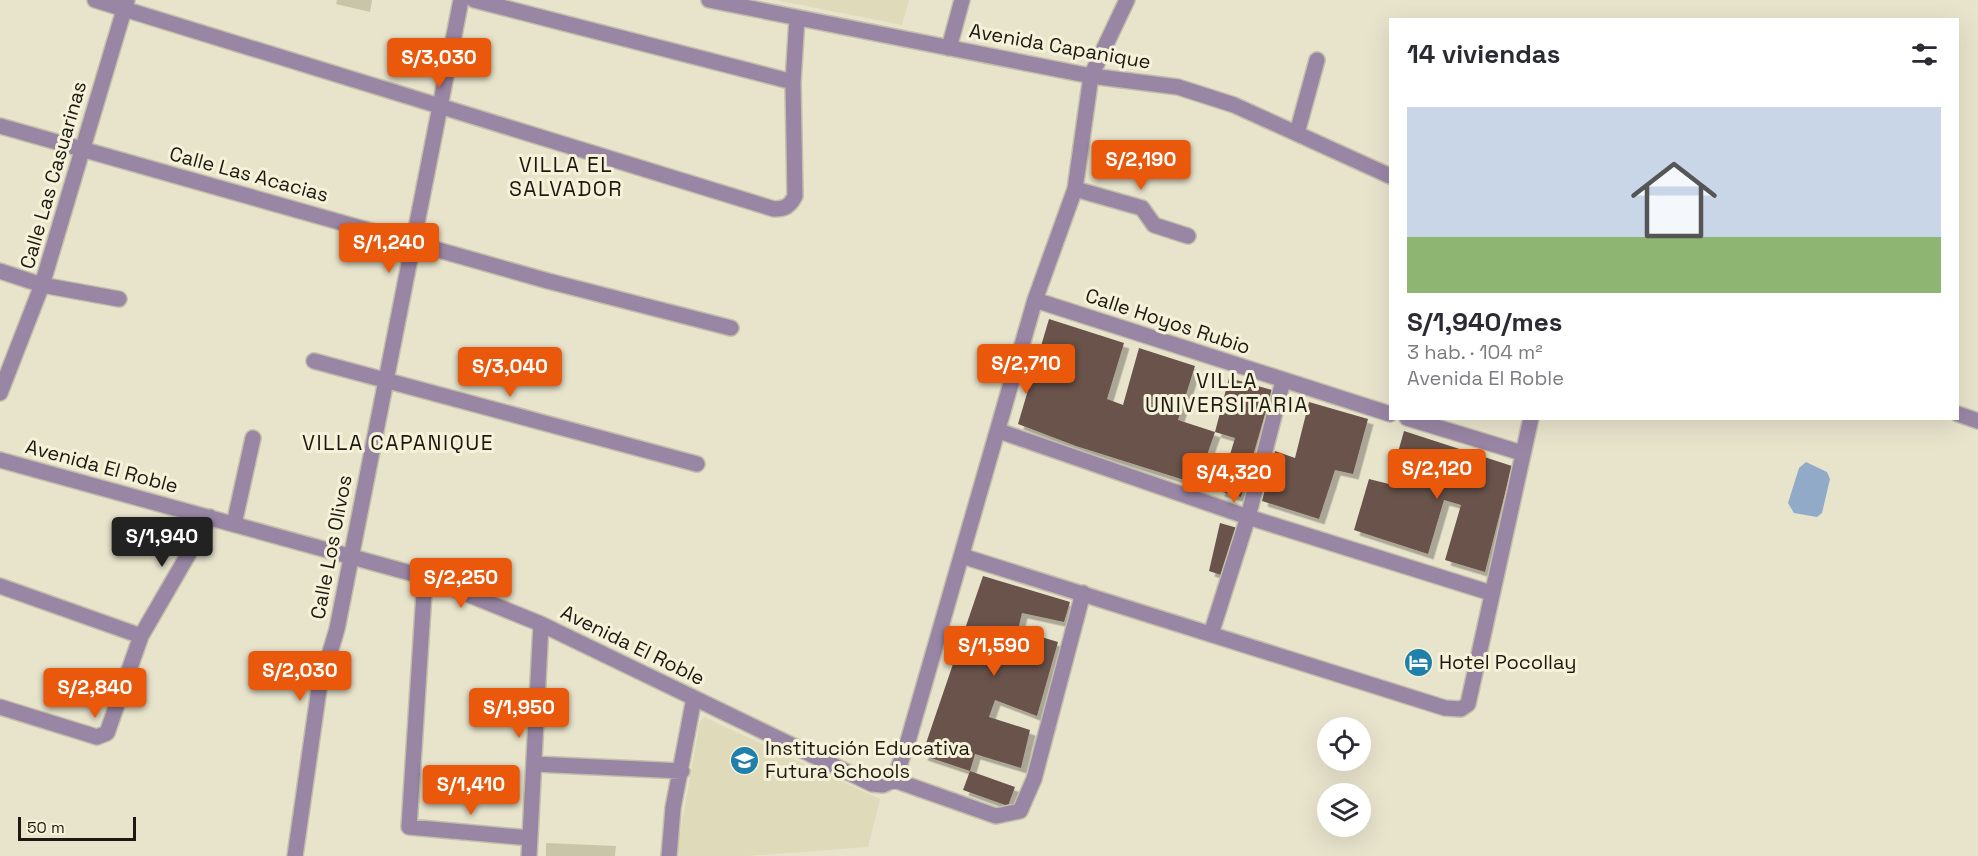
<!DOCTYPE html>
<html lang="es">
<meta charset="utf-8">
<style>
:root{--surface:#fff;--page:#f7f7f7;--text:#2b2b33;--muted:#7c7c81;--accent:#ea580c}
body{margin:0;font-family:"Space Grotesk",sans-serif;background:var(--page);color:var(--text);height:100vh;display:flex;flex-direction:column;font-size:22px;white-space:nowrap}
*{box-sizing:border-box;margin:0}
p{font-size:20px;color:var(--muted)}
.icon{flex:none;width:33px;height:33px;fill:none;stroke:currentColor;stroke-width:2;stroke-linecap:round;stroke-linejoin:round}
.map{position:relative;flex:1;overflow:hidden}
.sheet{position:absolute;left:1389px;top:18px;width:570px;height:402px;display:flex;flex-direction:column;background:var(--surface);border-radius:0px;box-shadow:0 6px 24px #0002}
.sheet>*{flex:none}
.controls{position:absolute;left:1317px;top:717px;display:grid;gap:12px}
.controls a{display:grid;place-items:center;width:54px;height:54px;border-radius:50%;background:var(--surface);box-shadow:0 6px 24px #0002;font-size:30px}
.scale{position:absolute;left:18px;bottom:15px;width:118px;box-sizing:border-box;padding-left:6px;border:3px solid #1b1911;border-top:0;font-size:16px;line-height:21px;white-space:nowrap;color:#1b1911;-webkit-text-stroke:4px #f6f2d9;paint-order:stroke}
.price{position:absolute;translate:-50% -51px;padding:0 14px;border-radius:6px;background:var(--accent);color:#fff;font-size:20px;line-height:39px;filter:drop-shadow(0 2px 3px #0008)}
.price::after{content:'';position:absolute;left:50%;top:36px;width:18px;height:14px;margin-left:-9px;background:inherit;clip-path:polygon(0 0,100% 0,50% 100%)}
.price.current{background:#222;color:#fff}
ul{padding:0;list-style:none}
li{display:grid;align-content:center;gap:12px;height:318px;padding:0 18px}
li span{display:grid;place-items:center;height:186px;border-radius:0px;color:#555}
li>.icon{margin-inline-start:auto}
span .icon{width:108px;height:108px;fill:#fffc;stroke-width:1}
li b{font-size:26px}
h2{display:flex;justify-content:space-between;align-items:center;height:72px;padding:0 18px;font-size:26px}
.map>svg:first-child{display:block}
.built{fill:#dfdaba}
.green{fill:#c9c5a8}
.water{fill:#91aac7}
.building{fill:#69534c;filter:url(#shadow)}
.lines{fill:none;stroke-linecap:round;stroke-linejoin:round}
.minor-casing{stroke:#c3bfaa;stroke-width:18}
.minor{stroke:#9986a5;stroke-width:15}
.labels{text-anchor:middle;stroke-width:6;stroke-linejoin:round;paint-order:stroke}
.street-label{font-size:20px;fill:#1b1911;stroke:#f6f2d9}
.poi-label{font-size:20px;fill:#1b1911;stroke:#f6f2d9;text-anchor:start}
.neighbourhood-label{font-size:21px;letter-spacing:1.5px;fill:#1b1911;stroke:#f6f2d9}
</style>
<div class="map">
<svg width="1978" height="856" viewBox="0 0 1978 856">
<defs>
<filter id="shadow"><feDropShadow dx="5.5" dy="5.5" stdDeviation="0" flood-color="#0004"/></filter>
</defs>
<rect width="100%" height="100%" fill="#e8e4cc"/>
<!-- built -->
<path class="built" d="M776,0H909L902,25Z
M704,717L880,799L868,847L748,856H676L700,721Z"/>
<!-- green -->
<path class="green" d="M337,0H372L370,12L336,4Z
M546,843L616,846L615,856H546Z"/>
<!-- water -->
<path class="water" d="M1806,462L1827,472L1830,479L1822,513L1817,517L1794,513L1788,503L1799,468Z"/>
<!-- building -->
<path class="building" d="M1049,319L1124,343L1107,399L1123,405L1139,348L1195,366L1178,420L1215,432L1197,484L1076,446L1018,424Z
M1229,378L1272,390L1241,497L1219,491L1235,438L1215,432Z
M1309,402L1368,419L1353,474L1335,470L1319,519L1262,501L1275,451L1295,458Z
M1404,431L1512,466L1485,572L1445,560L1461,505L1444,500L1428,554L1354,530L1369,479L1389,484Z
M1220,523L1241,529L1227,577L1209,571Z
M983,576L1070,602L1064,622L1022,613L1018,630L1058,642L1037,716L995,700L989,717L1030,730L1021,768L975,754L970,771L922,755Z
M970,771L1015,787L1008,806L963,790Z"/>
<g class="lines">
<defs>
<path id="minor" d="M95,0L774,209C785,209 790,206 795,196L793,82L797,18
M474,0L793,82
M709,0L1091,76L1178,87L1234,105L1390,176
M949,48L962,0
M0,126L548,281L731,328
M1297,133L1317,60
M1075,189L1142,208L1154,225L1188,236
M0,271L42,285L119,299
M1035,300L1390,414
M314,361L697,464
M0,393L42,285L127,0
M1958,414L1978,421
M1407,418L1522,453
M999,431L1248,517L1491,593
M0,460L425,577L541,624L872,784L883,785L894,780
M234,524L253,438
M962,556L1445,708L1461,709L1468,704L1531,418
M425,577L409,827L530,838
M0,586L141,636
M1211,634L1248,517L1283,381
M0,707L97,737L107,733L141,636L210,517
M534,764L682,771
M894,780L908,741L1035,300L1075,189L1091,76L1127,0
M894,780L996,816L1020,811L1034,779L1083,593
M295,856L319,689L337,629L461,0
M529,856L541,624
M669,856L673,808L694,698"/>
</defs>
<!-- minor casing -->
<use href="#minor" class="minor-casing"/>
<!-- minor -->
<use href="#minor" class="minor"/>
</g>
<!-- icons -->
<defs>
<symbol id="hotel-disc" viewBox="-11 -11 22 22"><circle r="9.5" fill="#1f80ac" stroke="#f6f2d9"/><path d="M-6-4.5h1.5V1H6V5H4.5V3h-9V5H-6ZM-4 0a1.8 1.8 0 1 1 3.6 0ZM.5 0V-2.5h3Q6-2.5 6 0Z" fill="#fff"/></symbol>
<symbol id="school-disc" viewBox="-11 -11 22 22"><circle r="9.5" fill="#1f80ac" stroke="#f6f2d9"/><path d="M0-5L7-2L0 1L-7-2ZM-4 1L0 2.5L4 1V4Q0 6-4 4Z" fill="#fff"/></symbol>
</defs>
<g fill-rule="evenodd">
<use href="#hotel-disc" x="1402" y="646" width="33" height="33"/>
<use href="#school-disc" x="728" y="744" width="33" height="33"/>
</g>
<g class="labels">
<!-- street labels -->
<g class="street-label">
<text transform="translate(1060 46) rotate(10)" y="7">Avenida Capanique</text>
<text transform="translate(249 174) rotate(15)" y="7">Calle Las Acacias</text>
<text transform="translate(53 175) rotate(-74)" y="7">Calle Las Casuarinas</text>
<text transform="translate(1168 321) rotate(18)" y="7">Calle Hoyos Rubio</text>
<text transform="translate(102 466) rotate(15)" y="7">Avenida El Roble</text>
<text transform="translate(331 547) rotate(-79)" y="7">Calle Los Olivos</text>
<text transform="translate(633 645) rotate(26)" y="7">Avenida El Roble</text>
</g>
<!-- poi labels -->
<g class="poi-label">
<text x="1439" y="669">Hotel Pocollay</text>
<text x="765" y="755">Institución Educativa<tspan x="765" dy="23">Futura Schools</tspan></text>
</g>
<!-- neighbourhood labels -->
<g class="neighbourhood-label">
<text x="566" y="172">VILLA EL<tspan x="566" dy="24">SALVADOR</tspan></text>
<text x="1227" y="388">VILLA<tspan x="1227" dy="24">UNIVERSITARIA</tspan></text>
<text x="398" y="450">VILLA CAPANIQUE</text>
</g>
</g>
</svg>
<div class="controls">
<a><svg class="icon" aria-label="locate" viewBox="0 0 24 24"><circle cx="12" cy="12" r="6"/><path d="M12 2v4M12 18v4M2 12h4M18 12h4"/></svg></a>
<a><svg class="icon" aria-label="layers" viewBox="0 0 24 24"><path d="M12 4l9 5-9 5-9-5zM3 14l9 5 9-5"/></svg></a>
</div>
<div class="scale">50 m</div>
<b class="price" style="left:439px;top:89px">S/3,030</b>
<b class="price" style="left:1141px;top:191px">S/2,190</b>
<b class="price" style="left:389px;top:274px">S/1,240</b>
<b class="price" style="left:1026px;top:395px">S/2,710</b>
<b class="price" style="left:510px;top:398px">S/3,040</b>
<b class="price" style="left:1437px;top:500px">S/2,120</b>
<b class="price" style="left:1234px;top:504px">S/4,320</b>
<b class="price current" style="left:162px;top:568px">S/1,940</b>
<b class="price" style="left:461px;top:609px">S/2,250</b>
<b class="price" style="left:994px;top:677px">S/1,590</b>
<b class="price" style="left:300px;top:702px">S/2,030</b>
<b class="price" style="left:95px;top:719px">S/2,840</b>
<b class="price" style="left:519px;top:739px">S/1,950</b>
<b class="price" style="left:471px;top:816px">S/1,410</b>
<section class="sheet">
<h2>14 viviendas<svg class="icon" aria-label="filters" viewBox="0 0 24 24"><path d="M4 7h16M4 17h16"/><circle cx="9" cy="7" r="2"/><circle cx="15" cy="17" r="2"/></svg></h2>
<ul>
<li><span style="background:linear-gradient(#c9d6e8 70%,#8fb573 0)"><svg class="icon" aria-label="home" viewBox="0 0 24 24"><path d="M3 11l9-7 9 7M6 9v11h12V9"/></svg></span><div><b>S/1,940/mes</b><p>3 hab. · 104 m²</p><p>Avenida El Roble</p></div></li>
</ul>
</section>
</div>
